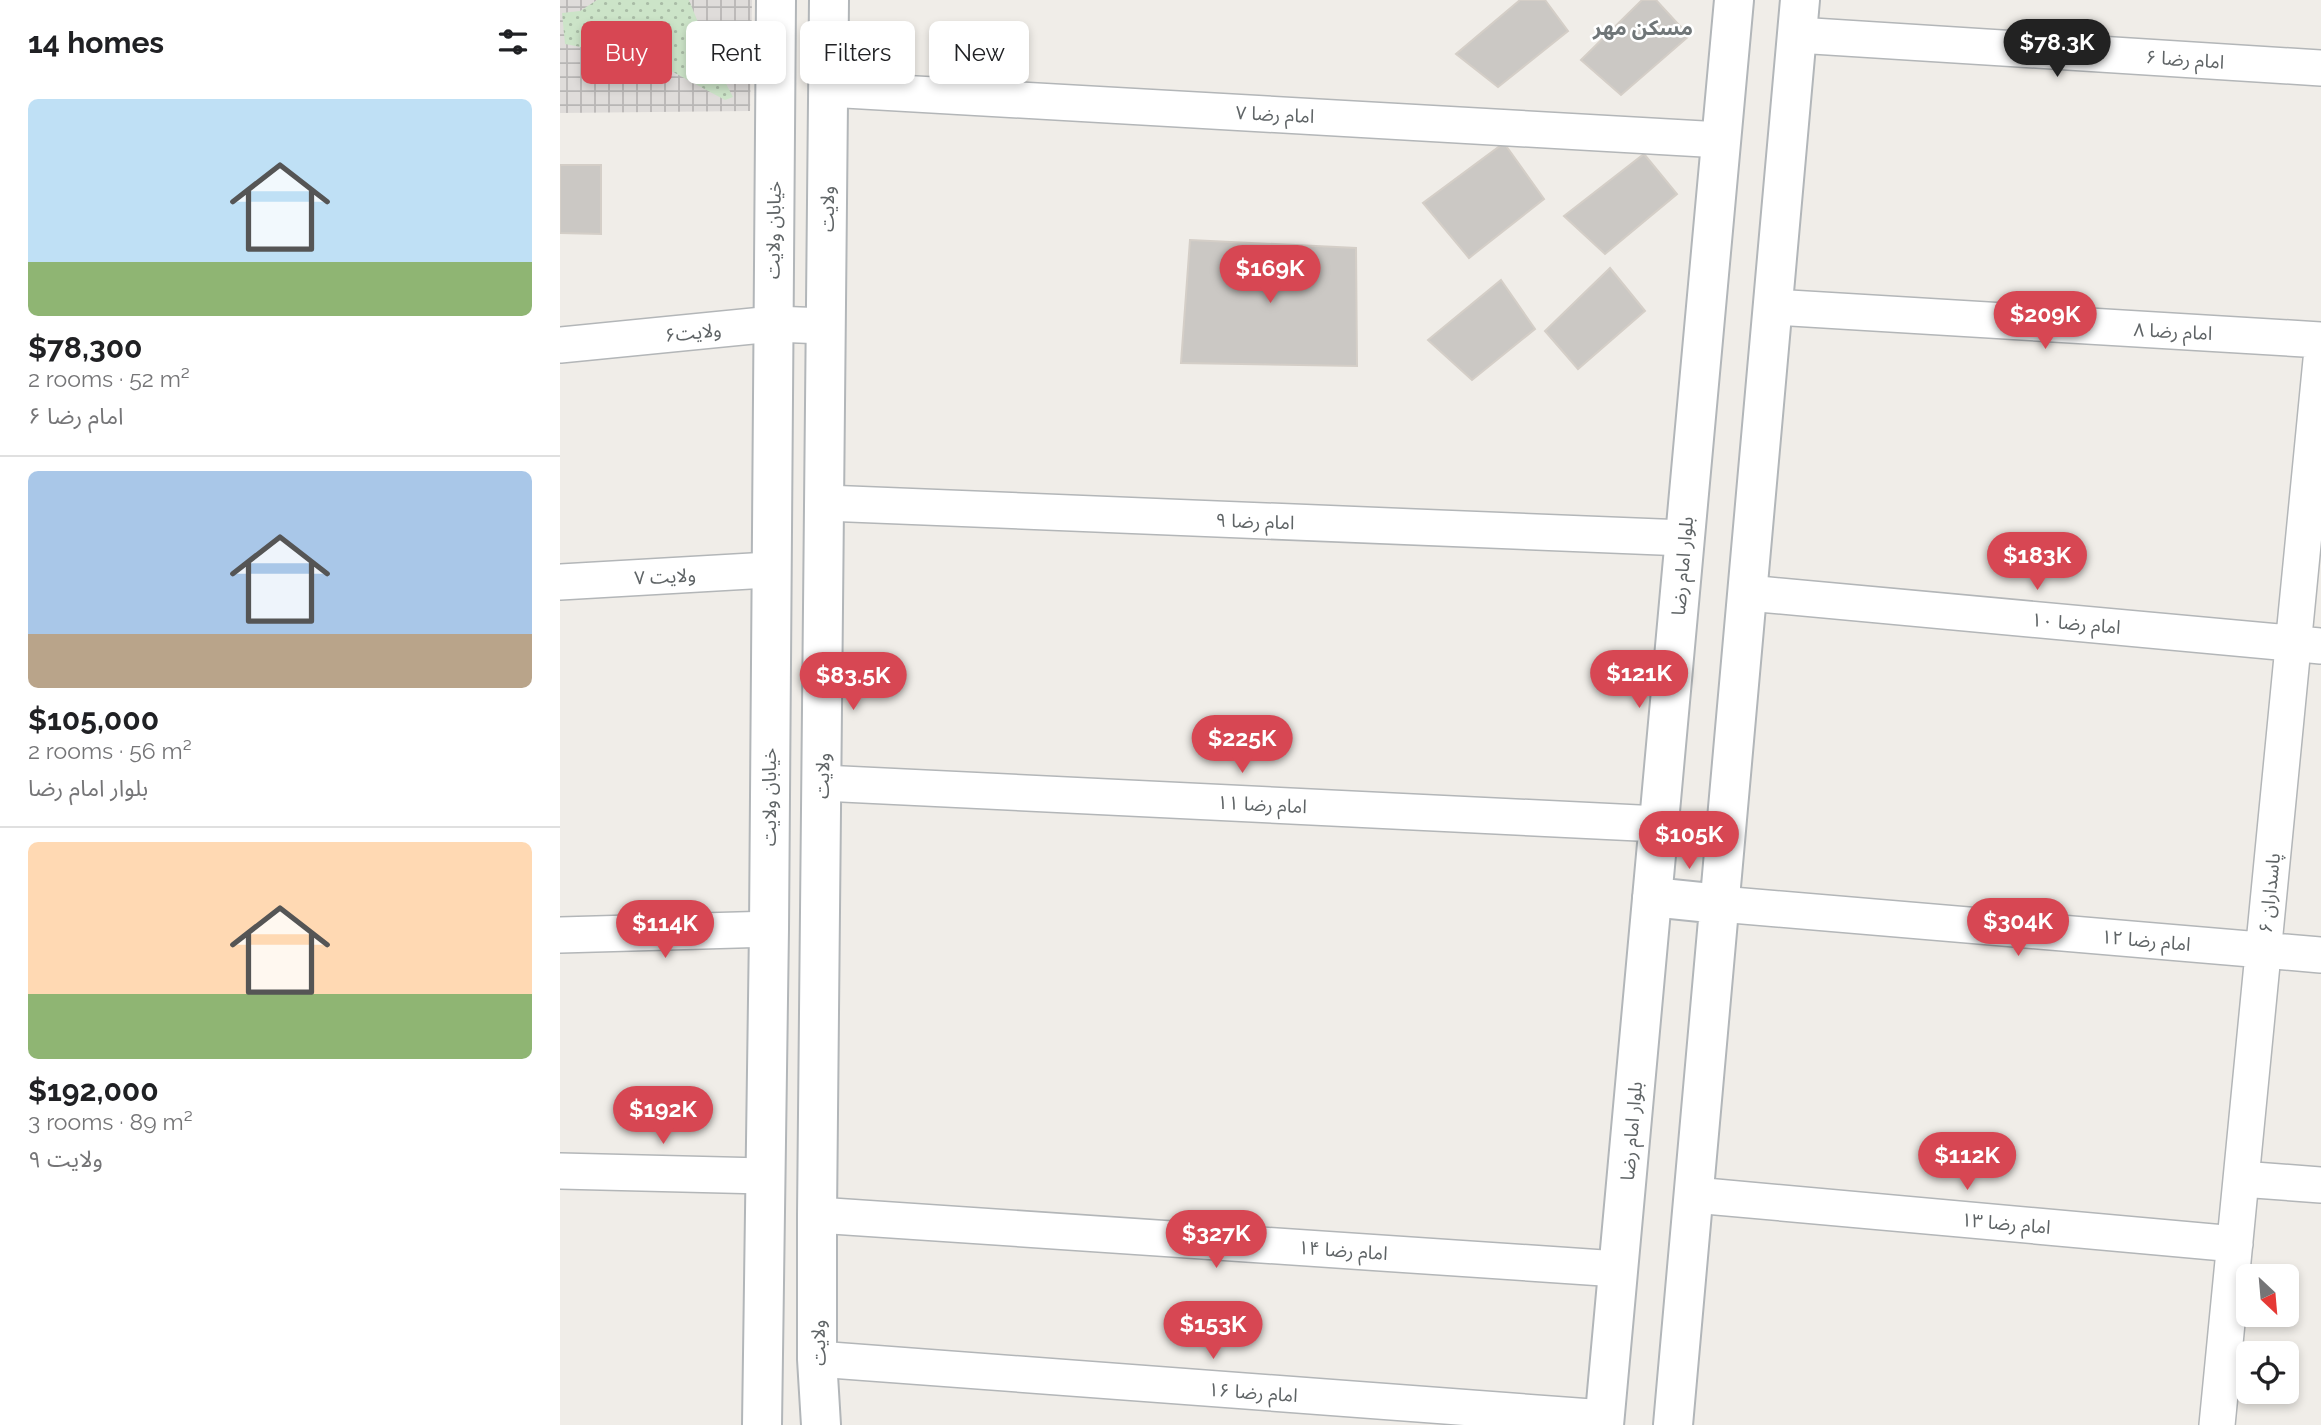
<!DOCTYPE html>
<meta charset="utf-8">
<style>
:root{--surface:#fff;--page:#f6f6f6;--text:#202124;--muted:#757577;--line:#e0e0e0;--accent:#d74753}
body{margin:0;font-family:Raleway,"Noto Sans Arabic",sans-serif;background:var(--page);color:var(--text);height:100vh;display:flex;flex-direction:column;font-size:26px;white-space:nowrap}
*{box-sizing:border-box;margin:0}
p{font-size:23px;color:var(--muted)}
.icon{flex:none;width:38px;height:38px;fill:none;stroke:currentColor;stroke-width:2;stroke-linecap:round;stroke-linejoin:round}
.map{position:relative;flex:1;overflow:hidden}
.sheet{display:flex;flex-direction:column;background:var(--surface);width:560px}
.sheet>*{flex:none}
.banner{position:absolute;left:21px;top:21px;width:665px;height:63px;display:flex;gap:14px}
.needle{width:46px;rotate:154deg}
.controls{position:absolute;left:1676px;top:1264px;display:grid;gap:14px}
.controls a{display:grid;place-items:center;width:63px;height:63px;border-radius:10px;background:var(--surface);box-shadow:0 4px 10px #0003;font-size:35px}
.price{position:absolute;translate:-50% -60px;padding:0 16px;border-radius:24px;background:var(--accent);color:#fff;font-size:23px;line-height:46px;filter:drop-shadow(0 2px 4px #0008)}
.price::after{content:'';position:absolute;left:50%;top:42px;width:21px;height:16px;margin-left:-10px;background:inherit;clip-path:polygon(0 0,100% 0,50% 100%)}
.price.on{background:#222;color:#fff}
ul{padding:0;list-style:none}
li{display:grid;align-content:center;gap:14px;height:371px;padding:0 28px}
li+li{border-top:2px solid var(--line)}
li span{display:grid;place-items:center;height:217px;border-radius:10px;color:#555}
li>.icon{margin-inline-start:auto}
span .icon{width:126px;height:126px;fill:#fffc;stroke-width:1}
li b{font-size:30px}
h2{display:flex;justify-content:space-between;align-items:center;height:84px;padding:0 28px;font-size:30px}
.chip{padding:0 24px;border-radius:10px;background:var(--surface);box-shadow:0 4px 10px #0003;font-size:24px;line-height:63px}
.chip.on{background:var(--accent);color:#fff}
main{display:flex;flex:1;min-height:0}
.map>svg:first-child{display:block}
.industrial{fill:url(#industrial-grid)}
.park{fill:url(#park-dots)}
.building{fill:#cbc8c4;stroke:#d4cec7;stroke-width:2}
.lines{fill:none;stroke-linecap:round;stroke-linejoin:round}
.street-casing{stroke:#b3b6b8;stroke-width:38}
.secondary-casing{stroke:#b2b6b9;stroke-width:42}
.street{stroke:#fff;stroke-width:35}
.secondary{stroke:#fff;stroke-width:38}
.labels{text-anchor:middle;stroke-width:5;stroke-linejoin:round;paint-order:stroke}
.street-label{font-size:19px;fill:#5f6466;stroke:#fff}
.neighbourhood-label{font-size:21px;font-weight:bold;fill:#707678;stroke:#fff}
</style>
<main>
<section class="sheet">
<h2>14 homes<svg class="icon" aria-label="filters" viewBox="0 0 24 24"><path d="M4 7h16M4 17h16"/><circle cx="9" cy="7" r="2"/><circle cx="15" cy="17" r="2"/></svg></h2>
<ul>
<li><span style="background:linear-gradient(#bfe0f5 75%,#8fb573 0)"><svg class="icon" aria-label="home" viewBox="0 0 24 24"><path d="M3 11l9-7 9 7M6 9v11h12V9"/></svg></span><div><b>$78,300</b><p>2 rooms · 52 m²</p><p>امام رضا ۶</p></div></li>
<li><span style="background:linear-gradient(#a9c7e8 75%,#b9a48a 0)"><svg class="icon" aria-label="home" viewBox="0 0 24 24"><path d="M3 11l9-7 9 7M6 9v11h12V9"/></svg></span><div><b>$105,000</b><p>2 rooms · 56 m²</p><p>بلوار امام رضا</p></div></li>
<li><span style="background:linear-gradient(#ffd9b3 70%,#8fb573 0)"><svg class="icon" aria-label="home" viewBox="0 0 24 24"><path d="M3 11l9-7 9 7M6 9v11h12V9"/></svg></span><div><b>$192,000</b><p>3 rooms · 89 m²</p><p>ولایت ۹</p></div></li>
</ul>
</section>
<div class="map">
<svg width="1761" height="1425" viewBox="0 0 1761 1425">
<defs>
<pattern id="industrial-grid" width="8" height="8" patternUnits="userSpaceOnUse" patternTransform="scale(1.75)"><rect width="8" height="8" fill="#dfdcda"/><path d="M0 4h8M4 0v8" fill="none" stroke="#b8b6b5"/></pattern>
<pattern id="park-dots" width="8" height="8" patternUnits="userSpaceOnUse" patternTransform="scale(1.75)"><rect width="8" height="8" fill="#cce4c8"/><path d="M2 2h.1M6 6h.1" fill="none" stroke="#a9bca6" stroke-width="1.8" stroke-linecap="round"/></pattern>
</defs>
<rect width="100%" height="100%" fill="#f0ede8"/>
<!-- industrial -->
<path class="industrial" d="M0,0H192L190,111L0,113Z"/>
<!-- park -->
<path class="park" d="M37,0H129L152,57L173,97L165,100L113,72L79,58L5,44L2,13L20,11Z"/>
<!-- building -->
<path class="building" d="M960,0H985L1008,31L938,87L896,54Z
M1082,0H1096L1129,36L1061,95L1021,60Z
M944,143L984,199L909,258L863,203Z
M1084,154L1117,194L1045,254L1004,216Z
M0,165H41V234L0,233Z
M630,240L796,248L797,366L621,363Z
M1050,268L1085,311L1018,369L985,331Z
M941,280L975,329L912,380L868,340Z"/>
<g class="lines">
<defs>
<path id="street" d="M1237,35L1761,68
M268,89L1161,140
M1213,307L1761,340
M0,345L213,324L266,326
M265,503L1125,538
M0,582L210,570
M1188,593L1761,646
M262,783L1099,824
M1160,904L1761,955
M0,935L209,929
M0,1171L204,1176
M1681,1179L1761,1185
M1134,1195L1675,1244
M257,1215L1058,1269
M257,1359L1045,1418
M1657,1425L1761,360"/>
<path id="secondary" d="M1092,897L1160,904
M202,1425L209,929L216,0
M261,1425L257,1359V1215L269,0
M1044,1425L1174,0
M1113,1425L1240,0"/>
</defs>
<!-- street casing -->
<use href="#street" class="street-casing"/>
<!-- secondary casing -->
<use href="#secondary" class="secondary-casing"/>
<!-- street -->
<use href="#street" class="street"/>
<!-- secondary -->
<use href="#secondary" class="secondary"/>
</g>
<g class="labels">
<!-- street labels -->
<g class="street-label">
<text transform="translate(1625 59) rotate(4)" y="7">امام رضا ۶</text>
<text transform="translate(715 114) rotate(3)" y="7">امام رضا ۷</text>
<text transform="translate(267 209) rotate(-90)" y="7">ولایت</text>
<text transform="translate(213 230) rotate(-89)" y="7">خیابان ولایت</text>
<text transform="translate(1613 331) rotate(3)" y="7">امام رضا ۸</text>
<text transform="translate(133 332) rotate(-6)" y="7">ولایت۶</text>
<text transform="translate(695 521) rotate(2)" y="7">امام رضا ۹</text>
<text transform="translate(1122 566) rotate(-85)" y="7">بلوار امام رضا</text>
<text transform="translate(105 576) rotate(-3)" y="7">ولایت ۷</text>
<text transform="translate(1516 623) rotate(5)" y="7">امام رضا ۱۰</text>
<text transform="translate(262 776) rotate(-89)" y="7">ولایت</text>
<text transform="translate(209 797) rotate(-90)" y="7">خیابان ولایت</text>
<text transform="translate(702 804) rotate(3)" y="7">امام رضا ۱۱</text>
<text transform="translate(1709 893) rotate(-84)" y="7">پاسداران ۶</text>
<text transform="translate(1586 940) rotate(5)" y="7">امام رضا ۱۲</text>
<text transform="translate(1071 1131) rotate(-85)" y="7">بلوار امام رضا</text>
<text transform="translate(1446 1223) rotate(5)" y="7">امام رضا ۱۳</text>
<text transform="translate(783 1250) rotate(4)" y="7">امام رضا ۱۴</text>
<text transform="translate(258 1343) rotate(-91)" y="7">ولایت</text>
<text transform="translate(693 1392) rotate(4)" y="7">امام رضا ۱۶</text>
</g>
<!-- neighbourhood labels -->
<g class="neighbourhood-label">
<text x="1083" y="35">مسکن مهر</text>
</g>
</g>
</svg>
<div class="controls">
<a><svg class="needle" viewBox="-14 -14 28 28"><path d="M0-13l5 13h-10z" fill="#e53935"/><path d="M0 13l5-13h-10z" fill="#757577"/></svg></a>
<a><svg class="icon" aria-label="locate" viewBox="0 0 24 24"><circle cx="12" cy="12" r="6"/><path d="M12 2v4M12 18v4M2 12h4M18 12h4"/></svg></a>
</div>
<b class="price on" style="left:1497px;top:79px">$78.3K</b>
<b class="price" style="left:710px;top:305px">$169K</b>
<b class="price" style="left:1485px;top:351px">$209K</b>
<b class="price" style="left:1477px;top:592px">$183K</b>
<b class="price" style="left:1079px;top:710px">$121K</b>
<b class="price" style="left:293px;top:712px">$83.5K</b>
<b class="price" style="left:682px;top:775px">$225K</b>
<b class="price" style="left:1129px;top:871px">$105K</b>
<b class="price" style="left:1458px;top:958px">$304K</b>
<b class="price" style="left:105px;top:960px">$114K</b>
<b class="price" style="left:103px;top:1146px">$192K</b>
<b class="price" style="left:1407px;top:1192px">$112K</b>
<b class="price" style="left:656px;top:1270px">$327K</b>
<b class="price" style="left:653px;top:1361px">$153K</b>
<div class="banner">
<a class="chip on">Buy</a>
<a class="chip">Rent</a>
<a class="chip">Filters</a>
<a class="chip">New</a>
</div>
</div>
</main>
